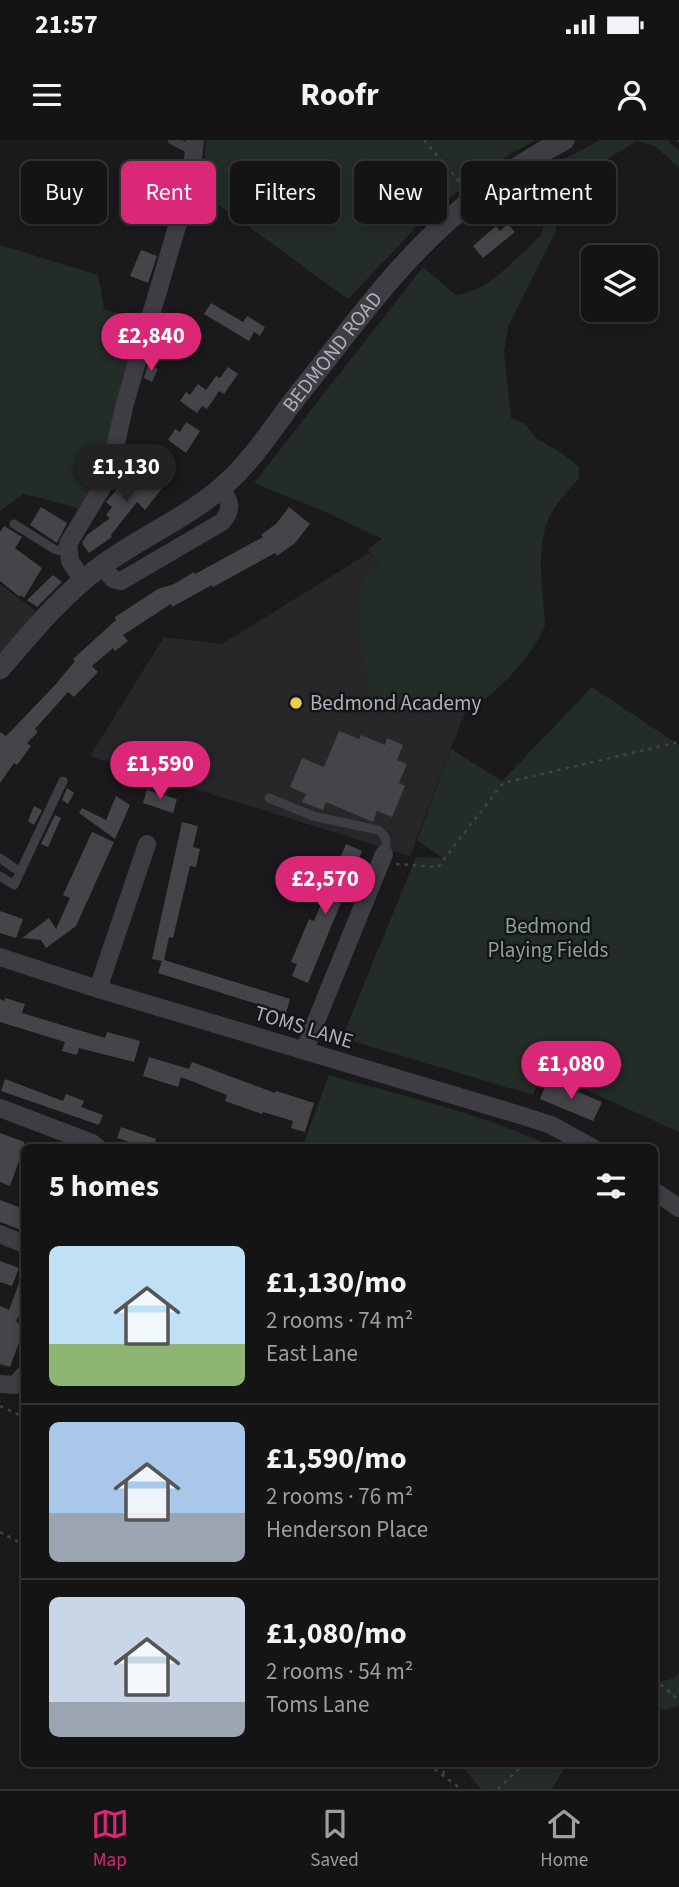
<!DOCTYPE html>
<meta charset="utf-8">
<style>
:root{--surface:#141415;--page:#212122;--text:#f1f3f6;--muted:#9d9ea0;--line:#333334;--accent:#db2777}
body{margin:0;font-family:"Source Sans 3",sans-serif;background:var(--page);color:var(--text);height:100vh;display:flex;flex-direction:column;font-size:26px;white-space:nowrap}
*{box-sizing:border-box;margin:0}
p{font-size:23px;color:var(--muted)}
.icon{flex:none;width:38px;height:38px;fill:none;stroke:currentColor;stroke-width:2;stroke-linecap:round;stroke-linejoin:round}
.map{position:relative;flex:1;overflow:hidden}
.sheet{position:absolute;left:21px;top:1004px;width:637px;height:623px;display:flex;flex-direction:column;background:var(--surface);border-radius:10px;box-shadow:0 4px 10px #0003,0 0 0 2px var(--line)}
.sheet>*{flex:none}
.top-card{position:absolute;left:21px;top:21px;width:637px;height:63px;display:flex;gap:14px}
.fabs{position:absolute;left:581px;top:105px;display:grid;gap:14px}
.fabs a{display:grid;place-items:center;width:77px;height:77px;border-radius:10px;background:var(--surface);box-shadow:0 4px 10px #0003,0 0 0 2px var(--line);font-size:35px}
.price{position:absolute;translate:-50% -60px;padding:0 16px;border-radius:24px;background:var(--accent);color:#fff;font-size:23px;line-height:46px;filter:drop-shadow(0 2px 4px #0008)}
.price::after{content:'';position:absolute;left:50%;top:42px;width:21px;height:16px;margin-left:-10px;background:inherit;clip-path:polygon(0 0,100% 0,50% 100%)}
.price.on{background:#222;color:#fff}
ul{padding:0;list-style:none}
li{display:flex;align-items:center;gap:21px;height:175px;padding:0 28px}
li+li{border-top:2px solid var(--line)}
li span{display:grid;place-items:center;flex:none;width:196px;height:140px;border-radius:10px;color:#555}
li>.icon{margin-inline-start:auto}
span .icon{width:84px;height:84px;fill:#fffc;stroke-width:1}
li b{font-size:30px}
h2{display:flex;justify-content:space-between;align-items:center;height:84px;padding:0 28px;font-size:30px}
.tag{padding:0 24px;border-radius:10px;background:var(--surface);box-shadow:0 4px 10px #0003,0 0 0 2px var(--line);font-size:24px;line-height:63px}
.tag.on{background:var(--accent);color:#fff}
.status{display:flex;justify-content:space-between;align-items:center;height:49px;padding:0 35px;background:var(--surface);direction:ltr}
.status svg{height:19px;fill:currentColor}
header{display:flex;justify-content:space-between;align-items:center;height:91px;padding:0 28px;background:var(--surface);font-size:32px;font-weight:700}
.menu{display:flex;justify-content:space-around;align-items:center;height:98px;border-top:2px solid var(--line);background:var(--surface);font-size:19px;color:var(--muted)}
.menu a{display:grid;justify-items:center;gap:4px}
.menu .on{color:var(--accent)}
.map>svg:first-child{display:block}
.built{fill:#272629}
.green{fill:#242c27}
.building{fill:#454449}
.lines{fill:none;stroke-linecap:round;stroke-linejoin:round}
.path{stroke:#414248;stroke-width:2.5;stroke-dasharray:3.5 5;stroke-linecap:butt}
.service{stroke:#3e3d43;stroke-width:9}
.minor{stroke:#3e3d43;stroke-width:18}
.tertiary{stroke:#3e3d43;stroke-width:21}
.poi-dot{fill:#e4d14a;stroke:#151517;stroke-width:2.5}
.labels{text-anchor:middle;stroke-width:5;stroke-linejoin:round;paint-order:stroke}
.street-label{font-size:21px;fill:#aeafba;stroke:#151517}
.poi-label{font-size:21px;fill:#aeafba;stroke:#151517;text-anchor:start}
.park-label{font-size:21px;fill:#86a48e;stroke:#151517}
</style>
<div class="status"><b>21:57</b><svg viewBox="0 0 49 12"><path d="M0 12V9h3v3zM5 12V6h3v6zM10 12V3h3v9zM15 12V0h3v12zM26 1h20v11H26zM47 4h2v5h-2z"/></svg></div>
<header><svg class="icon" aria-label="menu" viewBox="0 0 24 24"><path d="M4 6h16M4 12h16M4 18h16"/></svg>Roofr<svg class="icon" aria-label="person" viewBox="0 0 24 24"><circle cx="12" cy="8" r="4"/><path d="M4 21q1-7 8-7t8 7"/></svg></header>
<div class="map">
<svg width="679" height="1649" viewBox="0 0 679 1649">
<rect width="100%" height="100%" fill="#1a1a1c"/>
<!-- built -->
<path class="built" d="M369,413L381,423L499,482L410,716L90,616L164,497L222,504Z
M0,444L40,474L0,519Z"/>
<!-- green -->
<path class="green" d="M206,0H535L483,30L422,81L348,159L201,52Z
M600,0H667L679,11V28L655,6L637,1L567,43L563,50L556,91L508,187L504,211L511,278L524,283L537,299L560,312L579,326V338C570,349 559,360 552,372C534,403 543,451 545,485C536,512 493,559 466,571C449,579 394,568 378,557C361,544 354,456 365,438C369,432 376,427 381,423L367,410L382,399L330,374L254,343L423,127L456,155C485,154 519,116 540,96L544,86L536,52L538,33Z
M0,105L98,135L104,169L145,183C127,245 113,312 82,369L24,354L0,371Z
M592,547L679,605V992L544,931L533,955L342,898L416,717L443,718L417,700L451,609L502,641Z
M329,935C402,956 486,974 554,1008H302Z
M679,1532V1565L666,1570L655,1567V1543L675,1538Z
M460,1624H567L552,1649H481Z"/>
<!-- building -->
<path class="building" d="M508,84L515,92L483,118L473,106L496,86L500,91Z
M141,110L157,116L148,143L130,136Z
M211,163L243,182L247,176L265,187L260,196L254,192L249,201L204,174Z
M148,224L158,229L152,242L144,238Z
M228,227L238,234L224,254L219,251L207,269L202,266L197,273L180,261L186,252L190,255L198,244L206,250L216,236L220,238Z
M186,282L200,291L186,313L168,300L175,289L180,292Z
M137,325L140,327L142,325L167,342L145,370L137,362L111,395L112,397L89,413L82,403L87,395L110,378L106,375L112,367L106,362L117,349L119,351Z
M41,367L67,383L57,403L30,385Z
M289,367L310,384L295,403L277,416L275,413L213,447L212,445L172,467L171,464L123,495L128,501L115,511L113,508L92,526L98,532L74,557L68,552L35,589L38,592L27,603L31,606L17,625L14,623L0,643V592L6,596L11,591L56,544L75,521L73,519L116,480L115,477L158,449L174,444L194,432L195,434L263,397L261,395L276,384Z
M4,386L22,397L15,408L42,428L24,458L21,455L20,457L0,441V392Z
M53,435L62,442L37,467L27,460Z
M339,591L359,599L361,595L385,605L387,598L403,605L397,620L407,624L399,643L405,646L392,677L377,671L373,682L326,662L323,670L302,662L306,654L290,647L302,618L324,627Z
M67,648L74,653L68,664L62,660Z
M147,650L177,659L173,673L143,663Z
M116,656L130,665L115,699L79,673L82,668L106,680Z
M34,666L42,670L34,685L28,681Z
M55,675L61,678L48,707L41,704Z
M182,682L198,686L193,707L200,709L196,727L190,726L173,798L169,797L164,820L290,859L286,873L158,833L162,821L152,819Z
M92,692L114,702L76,786L46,808L41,800L22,798L49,778L56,789L70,758L63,755Z
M346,704L362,711L308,843L292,836L297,824L291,822L309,779L314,781Z
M0,771L23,779L16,798L0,793Z
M5,858L25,864L22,873L105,898L107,892L140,901L134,922L79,908L77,915L62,911L65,902L0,882V859L5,861Z
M149,917L189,929L192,922L275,953L276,951L314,963L305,992L291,988L293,981L263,972L262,974L225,961L227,955L181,937L178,947L143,936Z
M5,939L63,961L66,954L84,961L81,967L103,975L99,985L1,951Z
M554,942L602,962L593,981L540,959L546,944L552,947Z
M121,987L156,999L153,1008H147L117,998Z
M0,993L24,1002V1023L19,1021L10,1046L0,1042Z
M0,1060L24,1069V1091L0,1082Z
M0,1121L19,1128L12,1146L0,1142Z
M23,1132L24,1173L19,1175L16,1181L24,1189L10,1227L0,1224V1166L9,1170Z"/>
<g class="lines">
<!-- path -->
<path class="path" d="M424,0L463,46
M678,0L679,1
M396,724L438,727L503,643L679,602
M0,1266L24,1277
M0,1392L24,1405
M654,1539L679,1560
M428,1624L461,1649
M443,1634L448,1624
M498,1649L524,1624"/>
<!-- service -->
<path class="service" d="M172,0L194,11
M14,384L54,409L68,413
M269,658L313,676L378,690C388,697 387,704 384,714
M0,718L14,728
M0,736L14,745L63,641
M23,1180L24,1181"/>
<!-- minor -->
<path class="minor" d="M102,426L113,439L121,441L222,382C233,369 231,361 220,349
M83,441L70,421L68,404L106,341L110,330L125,263L191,39L195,0
M0,817L98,849L520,975L551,985L593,1008
M98,849L147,704
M304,911L384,714
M0,968L92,1003L98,1008
M654,1051L679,1068
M0,1094L24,1104
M0,1244L15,1245L24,1235"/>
<!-- tertiary -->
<path class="tertiary" id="s1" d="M0,529C31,493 62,455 100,427C143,395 193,376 232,338C257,314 277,282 298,255C335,210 369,161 409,119C452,72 507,30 564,0"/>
</g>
<!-- markers -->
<circle class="poi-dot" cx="296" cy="563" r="7"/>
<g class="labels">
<!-- street labels -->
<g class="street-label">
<text dy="7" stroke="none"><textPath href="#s1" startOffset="464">BEDMOND ROAD</textPath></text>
<text transform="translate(304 887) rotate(17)" y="7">TOMS LANE</text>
</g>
<!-- poi labels -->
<g class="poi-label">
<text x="310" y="570">Bedmond Academy</text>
</g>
<!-- park labels -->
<g class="park-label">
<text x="548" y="793">Bedmond<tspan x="548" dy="24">Playing Fields</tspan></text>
</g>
</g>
</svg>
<div class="fabs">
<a><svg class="icon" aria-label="layers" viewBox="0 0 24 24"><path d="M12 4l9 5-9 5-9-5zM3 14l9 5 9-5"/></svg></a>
</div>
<b class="price" style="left:151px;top:233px">£2,840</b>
<b class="price on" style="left:126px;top:364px">£1,130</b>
<b class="price" style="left:160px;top:661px">£1,590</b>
<b class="price" style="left:325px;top:776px">£2,570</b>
<b class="price" style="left:571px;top:961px">£1,080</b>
<div class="top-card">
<a class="tag">Buy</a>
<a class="tag on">Rent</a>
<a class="tag">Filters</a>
<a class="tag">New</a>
<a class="tag">Apartment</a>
</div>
<section class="sheet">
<h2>5 homes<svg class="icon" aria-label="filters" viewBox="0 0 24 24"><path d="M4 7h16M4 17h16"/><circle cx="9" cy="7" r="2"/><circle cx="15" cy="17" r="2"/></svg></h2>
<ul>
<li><span style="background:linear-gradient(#bfe0f5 70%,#8fb573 0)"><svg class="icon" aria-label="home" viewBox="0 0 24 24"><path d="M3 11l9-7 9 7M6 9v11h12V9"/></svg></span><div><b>£1,130/mo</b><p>2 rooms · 74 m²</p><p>East Lane</p></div></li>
<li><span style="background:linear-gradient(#a9c7e8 65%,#9aa5b1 0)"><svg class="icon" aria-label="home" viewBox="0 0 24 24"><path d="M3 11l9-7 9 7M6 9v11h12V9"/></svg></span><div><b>£1,590/mo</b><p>2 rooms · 76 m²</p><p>Henderson Place</p></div></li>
<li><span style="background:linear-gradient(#c9d6e8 75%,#9aa5b1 0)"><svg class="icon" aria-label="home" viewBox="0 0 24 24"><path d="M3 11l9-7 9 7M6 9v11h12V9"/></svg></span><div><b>£1,080/mo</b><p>2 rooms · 54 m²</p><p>Toms Lane</p></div></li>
</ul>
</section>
</div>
<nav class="menu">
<a class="on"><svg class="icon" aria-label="map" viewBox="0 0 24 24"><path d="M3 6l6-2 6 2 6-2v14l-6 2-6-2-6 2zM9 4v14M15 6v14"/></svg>Map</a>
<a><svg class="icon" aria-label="saved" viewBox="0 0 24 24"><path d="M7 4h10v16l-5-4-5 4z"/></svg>Saved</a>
<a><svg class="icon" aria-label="home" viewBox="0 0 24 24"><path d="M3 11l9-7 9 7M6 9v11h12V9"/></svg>Home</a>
</nav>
